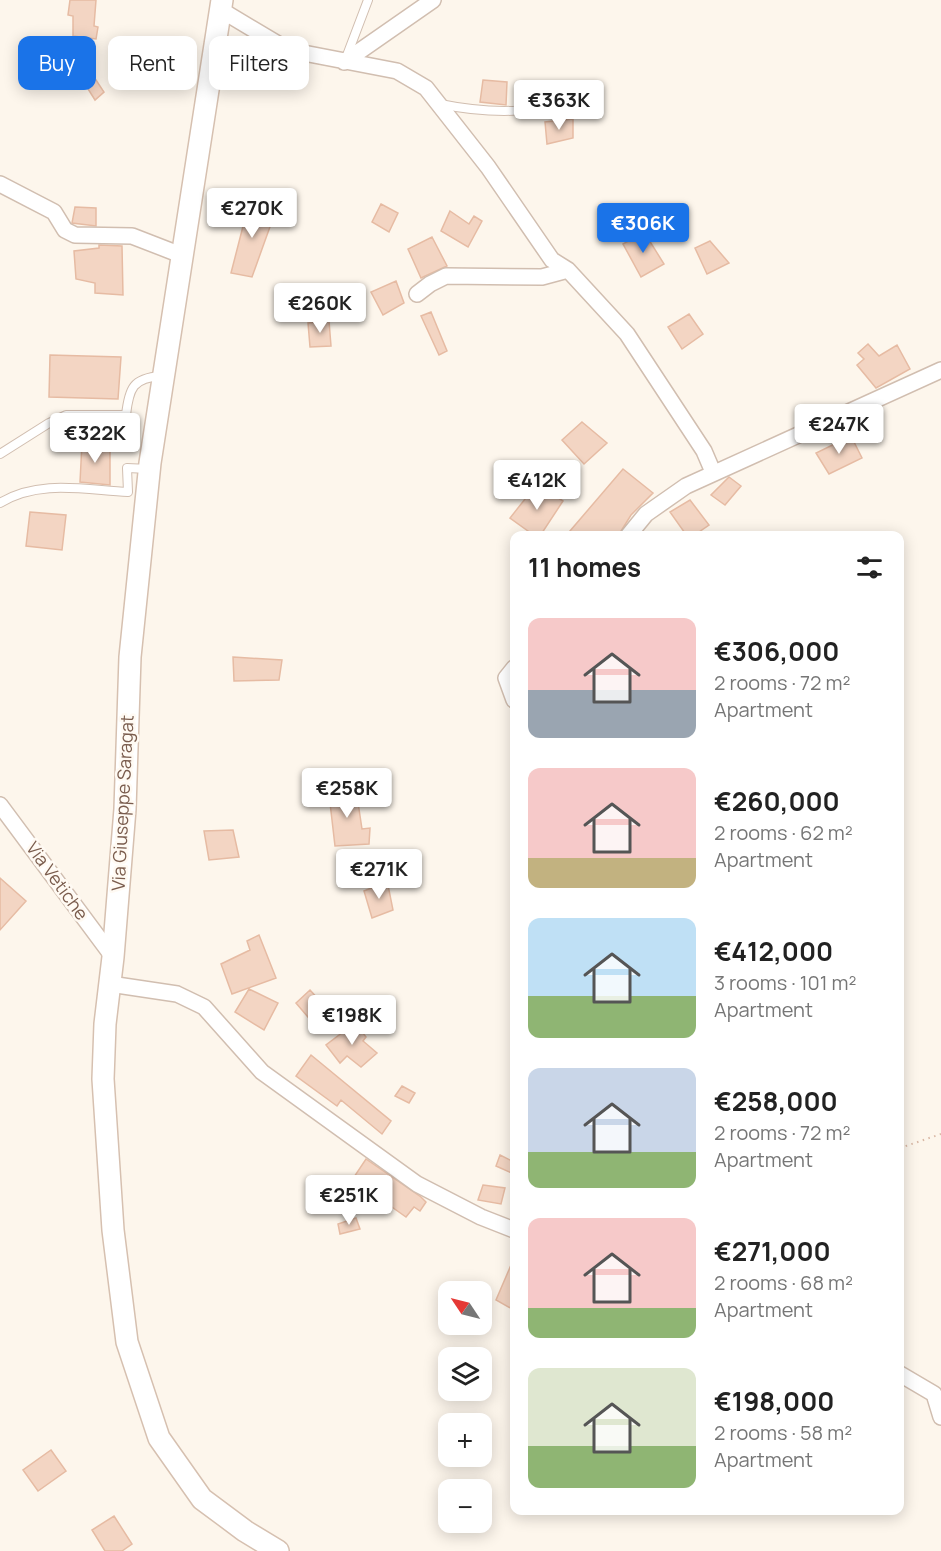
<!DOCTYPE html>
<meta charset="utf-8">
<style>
:root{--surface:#fff;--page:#f6f6f6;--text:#222;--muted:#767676;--accent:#1a73e8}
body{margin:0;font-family:Manrope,sans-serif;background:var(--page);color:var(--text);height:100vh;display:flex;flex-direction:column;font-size:22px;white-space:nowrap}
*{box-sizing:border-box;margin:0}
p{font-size:20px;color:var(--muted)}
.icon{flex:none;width:33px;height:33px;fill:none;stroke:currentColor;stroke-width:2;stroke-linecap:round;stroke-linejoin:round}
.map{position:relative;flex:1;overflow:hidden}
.drawer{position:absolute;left:510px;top:531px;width:394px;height:984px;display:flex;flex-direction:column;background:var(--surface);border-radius:12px;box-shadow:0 3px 15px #0003}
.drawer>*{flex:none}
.top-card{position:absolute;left:18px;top:36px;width:402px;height:54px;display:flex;gap:12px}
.needle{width:39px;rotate:305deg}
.fabs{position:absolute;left:438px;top:1281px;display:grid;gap:12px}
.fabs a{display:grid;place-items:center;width:54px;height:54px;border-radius:12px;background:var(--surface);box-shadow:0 3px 15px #0003;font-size:30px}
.price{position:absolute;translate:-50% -51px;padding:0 14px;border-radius:6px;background:#fff;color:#222;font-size:20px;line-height:39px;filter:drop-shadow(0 2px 3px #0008)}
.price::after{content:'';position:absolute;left:50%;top:36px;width:18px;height:14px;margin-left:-9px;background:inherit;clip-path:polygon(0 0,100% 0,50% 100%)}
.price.on{background:var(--accent);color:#fff}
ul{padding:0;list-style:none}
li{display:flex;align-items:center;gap:18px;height:150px;padding:0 18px}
li span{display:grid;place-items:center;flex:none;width:168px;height:120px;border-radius:12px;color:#555}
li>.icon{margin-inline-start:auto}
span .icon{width:72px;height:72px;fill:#fffc;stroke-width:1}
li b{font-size:26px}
h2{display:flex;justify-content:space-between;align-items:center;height:72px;padding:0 18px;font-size:26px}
.pill{padding:0 21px;border-radius:12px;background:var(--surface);box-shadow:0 3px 15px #0003;font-size:21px;line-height:54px}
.pill.on{background:var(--accent);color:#fff}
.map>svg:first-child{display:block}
.building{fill:#f3d5c3;stroke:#e6bba3;stroke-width:1.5}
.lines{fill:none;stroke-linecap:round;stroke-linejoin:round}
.lane-casing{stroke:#d1beb0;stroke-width:10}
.street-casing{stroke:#d1beb0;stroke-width:18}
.secondary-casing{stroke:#d6c0b0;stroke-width:24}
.path{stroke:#d9b8a5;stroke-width:2;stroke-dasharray:1.5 4.5;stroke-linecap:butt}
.lane{stroke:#fff;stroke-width:8}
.street{stroke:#fff;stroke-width:15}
.secondary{stroke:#fff;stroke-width:21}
.labels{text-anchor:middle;stroke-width:5;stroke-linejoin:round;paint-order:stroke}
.street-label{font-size:18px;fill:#7a5c4d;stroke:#fffaf3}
</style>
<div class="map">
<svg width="941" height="1551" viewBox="0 0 941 1551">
<rect width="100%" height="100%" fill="#fdf6ec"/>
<!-- building -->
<path class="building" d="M70,0H96L94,26L98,27L96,39L73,36V16L68,15Z
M92,74L104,92L95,100L83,81Z
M483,80L507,82L506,105L480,102Z
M573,119V138L547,144L545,122Z
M249,203L276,210L252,277L231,273Z
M381,204L398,213L389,232L372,222Z
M75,207L96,208V226L72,223Z
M450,211L469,224L474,216L482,221L468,247L441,231Z
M644,232L664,264L641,277L623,244Z
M432,237L447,266L421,278L408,249Z
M710,241L729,263L707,274L695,248Z
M99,245L122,246L123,295L95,293V283L76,279L74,251L99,248Z
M396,281L404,303L383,315L371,292Z
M431,312L447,351L439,355L421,316Z
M689,314L703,334L682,349L668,327Z
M329,321L331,346L310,347L308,323Z
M868,344L879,356L897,345L910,369L876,388L857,365L864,359L858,353Z
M50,355L121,357L118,399L49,397Z
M582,422L607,443L584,464L562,440Z
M851,436L862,458L829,474L816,453Z
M82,443L110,446V485L80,482Z
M623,469L653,493L631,515L618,536H576L570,531Z
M729,477L741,486L725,505L711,495Z
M537,484L563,501L540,536H535L510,518Z
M690,500L709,525L693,536H687L670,512Z
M30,512L66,515L62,550L26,546Z
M233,657L282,660L279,680L234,681Z
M356,789L362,829L370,828L369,844L335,846L329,794L341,792V790Z
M233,830L239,857L209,860L204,831Z
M0,878L26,901L0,930Z
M381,884L384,887L388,885L393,910L372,918L364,891Z
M259,935L276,978L232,994L221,964L250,950L247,941Z
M249,989L278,1003L264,1030L235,1012Z
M310,990L328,1010L313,1023L296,1003Z
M355,1023L366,1037L363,1041L377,1053L361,1067L347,1056L340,1063L326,1045Z
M311,1055L391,1121L382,1134L341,1100L337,1106L296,1076Z
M402,1086L415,1093L409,1103L395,1096Z
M500,1155L514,1162V1174L496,1166Z
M366,1159L421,1197L426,1202L420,1211L414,1207L406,1217L382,1200L380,1204L348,1186Z
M483,1185L505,1188L501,1204L478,1200Z
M356,1218L360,1229L340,1234L338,1224Z
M514,1258V1310L496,1300Z
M51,1450L66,1471L38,1491L23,1470Z
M114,1516L132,1544L122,1551H105L92,1530Z"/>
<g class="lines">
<defs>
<path id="lane" d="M346,58L368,0
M440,104C498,116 536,111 594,100
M0,454L49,423L66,415H126C129,388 133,378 161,376
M0,503C39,479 85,490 128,492L127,468L149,469"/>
<path id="street" d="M221,10L288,50L397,71L426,88L488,167L552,260L568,270L627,334L704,451L713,472
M344,62L433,0
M0,184L54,212L65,230L75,235L132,236L181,255
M417,294L430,284L446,276L542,277L568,270
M628,536L646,514L686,486L941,370
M514,668L506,678L514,700
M0,805L113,957
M110,984L177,994L204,1007L262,1072L417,1184L481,1217L514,1230
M900,1374L934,1394L941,1417"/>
<path id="secondary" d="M222,0L150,463L130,657L125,809L113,957L105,1024L103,1079L113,1230L127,1342L159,1438L202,1499L245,1531L278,1551"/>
</defs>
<!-- lane casing -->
<use href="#lane" class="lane-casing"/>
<!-- street casing -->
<use href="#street" class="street-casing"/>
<!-- secondary casing -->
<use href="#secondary" class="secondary-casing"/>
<!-- path -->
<path class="path" d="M900,1148L941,1134"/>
<!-- lane -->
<use href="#lane" class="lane"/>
<!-- street -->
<use href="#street" class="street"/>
<!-- secondary -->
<use href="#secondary" class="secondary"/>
</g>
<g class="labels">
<!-- street labels -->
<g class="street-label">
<text transform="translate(123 803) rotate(-87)" y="6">Via Giuseppe Saragat</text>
<text transform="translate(57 881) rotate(54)" y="6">Via Vetiche</text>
</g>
</g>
</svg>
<div class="fabs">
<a><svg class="needle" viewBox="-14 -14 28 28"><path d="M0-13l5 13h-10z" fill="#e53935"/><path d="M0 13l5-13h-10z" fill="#767676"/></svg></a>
<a><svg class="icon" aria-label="layers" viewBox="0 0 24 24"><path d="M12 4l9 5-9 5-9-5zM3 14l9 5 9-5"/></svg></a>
<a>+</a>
<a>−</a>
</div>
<b class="price" style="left:559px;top:131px">€363K</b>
<b class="price" style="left:252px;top:239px">€270K</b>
<b class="price on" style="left:643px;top:254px">€306K</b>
<b class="price" style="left:320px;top:334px">€260K</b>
<b class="price" style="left:839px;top:455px">€247K</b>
<b class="price" style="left:95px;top:464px">€322K</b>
<b class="price" style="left:537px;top:511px">€412K</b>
<b class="price" style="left:347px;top:819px">€258K</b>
<b class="price" style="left:379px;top:900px">€271K</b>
<b class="price" style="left:352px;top:1046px">€198K</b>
<b class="price" style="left:349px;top:1226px">€251K</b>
<div class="top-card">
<a class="pill on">Buy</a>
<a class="pill">Rent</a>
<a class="pill">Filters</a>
</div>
<section class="drawer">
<h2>11 homes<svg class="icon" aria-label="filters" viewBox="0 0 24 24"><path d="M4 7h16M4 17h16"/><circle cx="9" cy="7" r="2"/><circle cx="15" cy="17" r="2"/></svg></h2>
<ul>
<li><span style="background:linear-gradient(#f6c9c9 60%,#9aa5b1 0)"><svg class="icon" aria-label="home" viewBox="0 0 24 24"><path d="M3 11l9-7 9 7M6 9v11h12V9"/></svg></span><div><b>€306,000</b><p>2 rooms · 72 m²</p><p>Apartment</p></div></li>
<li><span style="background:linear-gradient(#f6c9c9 75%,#c2b280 0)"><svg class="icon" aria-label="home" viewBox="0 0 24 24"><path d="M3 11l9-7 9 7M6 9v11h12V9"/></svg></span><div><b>€260,000</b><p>2 rooms · 62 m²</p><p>Apartment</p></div></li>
<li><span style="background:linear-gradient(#bfe0f5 65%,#8fb573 0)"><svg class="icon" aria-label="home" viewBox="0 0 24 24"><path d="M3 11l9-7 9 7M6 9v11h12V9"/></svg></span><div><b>€412,000</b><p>3 rooms · 101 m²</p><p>Apartment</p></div></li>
<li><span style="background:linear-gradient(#c9d6e8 70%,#8fb573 0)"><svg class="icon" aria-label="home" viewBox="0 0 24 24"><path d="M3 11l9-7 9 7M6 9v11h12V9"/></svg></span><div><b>€258,000</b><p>2 rooms · 72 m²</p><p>Apartment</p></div></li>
<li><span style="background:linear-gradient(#f6c9c9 75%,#8fb573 0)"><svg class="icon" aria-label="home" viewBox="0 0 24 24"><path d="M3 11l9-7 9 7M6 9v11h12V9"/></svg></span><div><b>€271,000</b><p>2 rooms · 68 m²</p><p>Apartment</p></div></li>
<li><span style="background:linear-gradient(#dfe7d0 65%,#8fb573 0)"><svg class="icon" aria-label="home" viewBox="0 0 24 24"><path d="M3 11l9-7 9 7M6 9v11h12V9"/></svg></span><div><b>€198,000</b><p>2 rooms · 58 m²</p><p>Apartment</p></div></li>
</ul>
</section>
</div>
